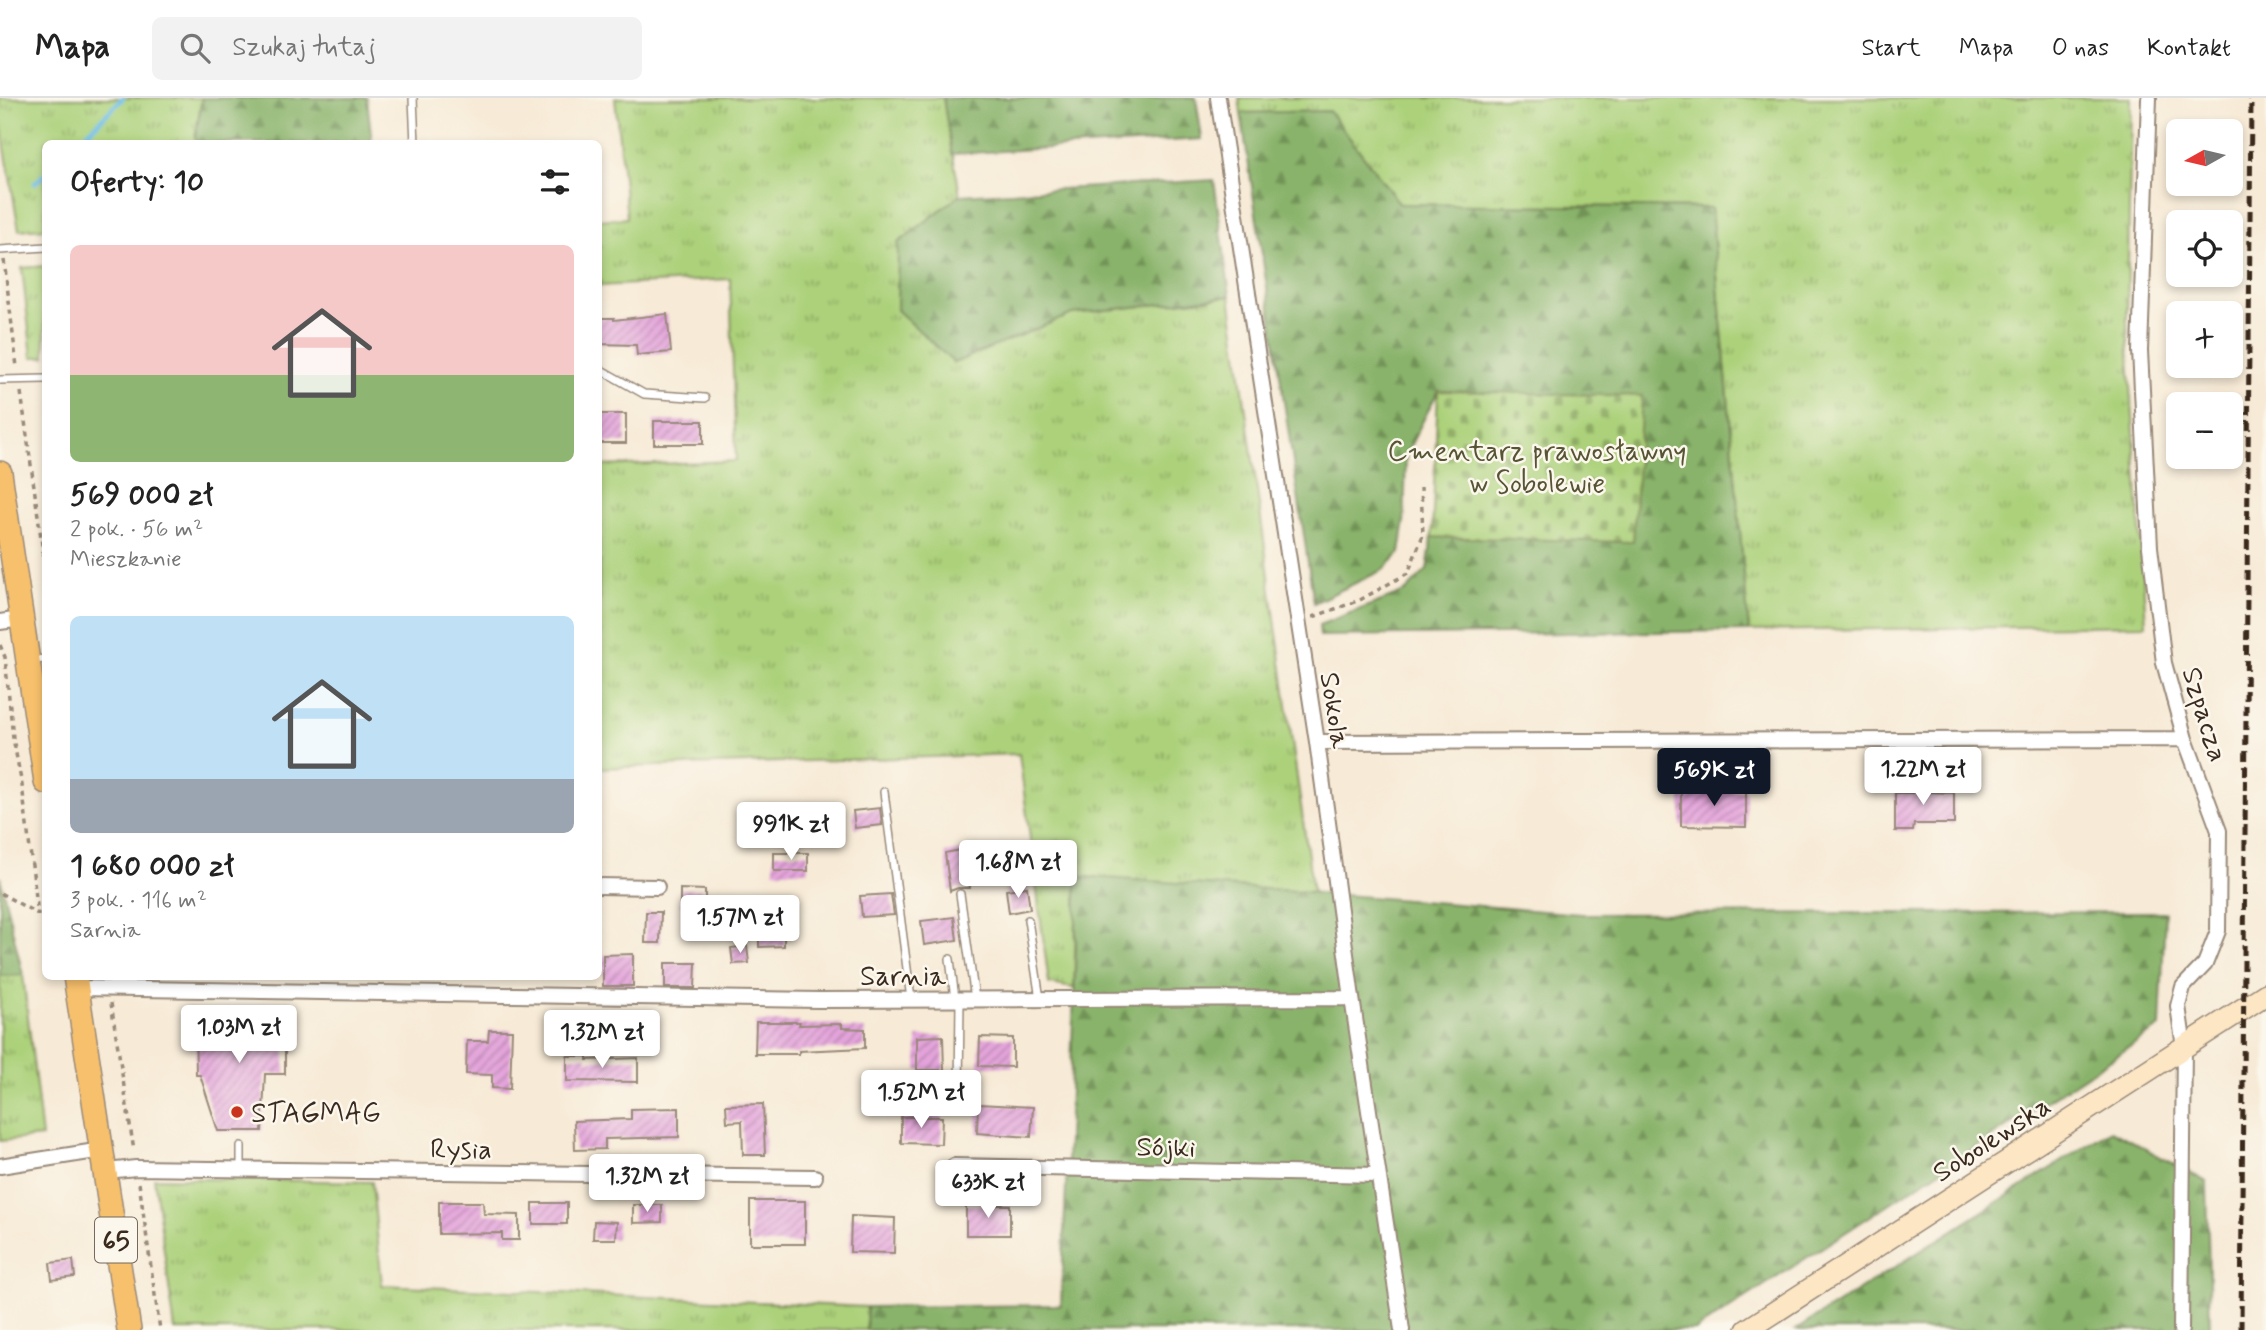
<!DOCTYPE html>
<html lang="pl">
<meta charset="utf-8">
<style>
:root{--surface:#fff;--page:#f2f2f2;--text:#222;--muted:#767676;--line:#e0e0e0;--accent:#111827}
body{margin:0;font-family:Mynerve,sans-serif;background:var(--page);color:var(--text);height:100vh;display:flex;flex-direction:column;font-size:26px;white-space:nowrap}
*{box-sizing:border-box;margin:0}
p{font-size:23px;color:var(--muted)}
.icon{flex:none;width:38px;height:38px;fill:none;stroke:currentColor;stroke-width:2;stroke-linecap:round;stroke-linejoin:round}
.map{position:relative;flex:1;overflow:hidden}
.sheet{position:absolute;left:42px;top:42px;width:560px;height:840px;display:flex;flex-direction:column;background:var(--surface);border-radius:10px;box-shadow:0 4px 10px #0003}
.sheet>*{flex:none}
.needle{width:46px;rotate:262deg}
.controls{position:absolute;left:2166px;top:21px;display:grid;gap:14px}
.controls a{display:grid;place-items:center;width:77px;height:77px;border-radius:10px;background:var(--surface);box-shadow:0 4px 10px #0003;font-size:35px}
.price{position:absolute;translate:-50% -60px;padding:0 16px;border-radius:7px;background:#fff;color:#222;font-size:23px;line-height:46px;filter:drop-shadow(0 2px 4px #0008)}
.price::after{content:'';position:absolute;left:50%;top:42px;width:21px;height:16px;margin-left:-10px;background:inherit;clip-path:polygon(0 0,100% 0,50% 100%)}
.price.active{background:var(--accent);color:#fff}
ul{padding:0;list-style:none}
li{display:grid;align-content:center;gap:14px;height:371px;padding:0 28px}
li span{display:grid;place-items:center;height:217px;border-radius:10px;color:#555}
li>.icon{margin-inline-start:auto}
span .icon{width:126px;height:126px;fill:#fffc;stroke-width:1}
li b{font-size:30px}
h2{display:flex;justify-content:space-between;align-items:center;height:84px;padding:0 28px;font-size:30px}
header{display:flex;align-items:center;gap:42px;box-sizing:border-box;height:98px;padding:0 35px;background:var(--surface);border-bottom:2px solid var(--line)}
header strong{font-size:33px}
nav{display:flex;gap:38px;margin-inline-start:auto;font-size:24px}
.search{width:490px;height:63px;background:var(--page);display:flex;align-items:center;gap:18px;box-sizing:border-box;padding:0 24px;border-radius:10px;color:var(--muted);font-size:26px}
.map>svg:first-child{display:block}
.grass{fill:url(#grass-tufts);stroke:#747e4c;stroke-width:2}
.forest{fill:url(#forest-firs);stroke:#626e44;stroke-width:2}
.cemetery{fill:url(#cemetery-stones);stroke:#747e4c;stroke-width:2}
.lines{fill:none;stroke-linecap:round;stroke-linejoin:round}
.stream{stroke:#6dbee8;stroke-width:5}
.building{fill:url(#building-hatch)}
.lane-casing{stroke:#998a7a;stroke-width:10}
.street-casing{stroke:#998a7a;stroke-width:18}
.secondary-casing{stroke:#998a7a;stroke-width:24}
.primary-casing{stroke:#998a7a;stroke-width:26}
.path{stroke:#998a7a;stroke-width:3.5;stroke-dasharray:5 5;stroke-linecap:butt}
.lane{stroke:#fff;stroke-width:7}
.street{stroke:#fff;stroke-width:14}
.secondary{stroke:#fce6c4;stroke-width:21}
.primary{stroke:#f7c06c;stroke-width:23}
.rail{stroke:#3b2a1e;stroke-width:5;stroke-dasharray:10 5;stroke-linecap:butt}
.poi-dot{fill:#c8321e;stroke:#fbf7ec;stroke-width:2.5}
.labels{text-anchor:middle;stroke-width:5;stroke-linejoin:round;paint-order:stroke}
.shield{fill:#fbf7ec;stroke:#75685c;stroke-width:2}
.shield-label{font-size:26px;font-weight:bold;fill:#3b2a1e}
.park-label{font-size:28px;fill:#575435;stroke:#fbf7ec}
.street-label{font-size:28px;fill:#3b2a1e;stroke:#fbf7ec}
.poi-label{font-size:28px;fill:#3b2a1e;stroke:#fbf7ec;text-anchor:start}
</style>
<header>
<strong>Mapa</strong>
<div class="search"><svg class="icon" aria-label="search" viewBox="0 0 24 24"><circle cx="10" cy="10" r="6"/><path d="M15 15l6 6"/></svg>Szukaj tutaj</div>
<nav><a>Start</a><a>Mapa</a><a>O nas</a><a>Kontakt</a></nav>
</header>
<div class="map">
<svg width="2266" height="1232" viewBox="0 0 2266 1232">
<defs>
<pattern id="grass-tufts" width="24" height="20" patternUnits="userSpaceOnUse" patternTransform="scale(1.75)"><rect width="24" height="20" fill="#acd17a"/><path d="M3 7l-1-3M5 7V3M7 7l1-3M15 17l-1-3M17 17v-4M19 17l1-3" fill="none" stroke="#8daa63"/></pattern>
<pattern id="forest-firs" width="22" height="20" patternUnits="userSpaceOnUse" patternTransform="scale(1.75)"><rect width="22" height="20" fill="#89b36a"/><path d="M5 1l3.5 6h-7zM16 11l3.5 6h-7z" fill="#719257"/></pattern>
<pattern id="cemetery-stones" width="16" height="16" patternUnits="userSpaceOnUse" patternTransform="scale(1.75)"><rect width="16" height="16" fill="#acd17a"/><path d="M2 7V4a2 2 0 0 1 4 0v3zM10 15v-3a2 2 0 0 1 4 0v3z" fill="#8daa63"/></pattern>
<pattern id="building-hatch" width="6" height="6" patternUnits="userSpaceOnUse" patternTransform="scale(1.75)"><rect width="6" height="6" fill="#e4a4db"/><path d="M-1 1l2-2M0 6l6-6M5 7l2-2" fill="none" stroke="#ba86b1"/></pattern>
</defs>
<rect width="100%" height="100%" fill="#fbf7ec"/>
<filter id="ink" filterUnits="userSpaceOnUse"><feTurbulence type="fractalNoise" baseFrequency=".0143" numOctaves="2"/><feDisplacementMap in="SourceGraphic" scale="14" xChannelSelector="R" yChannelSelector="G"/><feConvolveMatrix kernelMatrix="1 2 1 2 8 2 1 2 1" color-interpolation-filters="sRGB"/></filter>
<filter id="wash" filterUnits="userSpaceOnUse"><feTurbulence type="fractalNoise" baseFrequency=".00686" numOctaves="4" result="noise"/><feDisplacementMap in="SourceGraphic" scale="28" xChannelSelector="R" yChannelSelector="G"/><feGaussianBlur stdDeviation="1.57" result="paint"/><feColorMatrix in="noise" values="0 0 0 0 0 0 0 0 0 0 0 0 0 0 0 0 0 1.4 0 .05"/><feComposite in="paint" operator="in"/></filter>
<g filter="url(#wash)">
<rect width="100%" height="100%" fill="#f7ead6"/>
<!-- grass -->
<path class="grass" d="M0,0H202L195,40L200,45L46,46L45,130L19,132L0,21Z
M615,0H943L960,97L898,145L953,265L1072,216L1230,198L1313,794L1077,779L1074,890L1049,886L1019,656L599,670V368L736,363L730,181L599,188L598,122L627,120Z
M1239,0H2131L2127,224L2146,527L1749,533L1711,110L1400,106L1329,13L1241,15Z
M45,168V259H32L22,170Z
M23,877L42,1039L0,1043V878Z
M154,1080L372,1084L382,1187L867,1209L866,1232H175Z"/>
<!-- forest -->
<path class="forest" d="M202,0H367L372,45H200L195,41Z
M943,0H1196L1202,41L952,56Z
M1329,13L1400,106L1711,110L1749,533L1320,538L1319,527L1405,494L1427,472L1432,439L1633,444L1642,298L1438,293L1406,356L1404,429L1400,455L1383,472L1314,505L1241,15Z
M1214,82L1230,198L1072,216L954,265L897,212L898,145L960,97Z
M1076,778L1294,793L1581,816L2165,814L2160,929L1696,1232H866L867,1209L1061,1207L1076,850Z
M0,779L23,877L0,878Z
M2111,1032L2207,1084L2210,1232H1796Z"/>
<!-- cemetery -->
<path class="cemetery" d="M1438,293L1642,298L1633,444L1432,439Z"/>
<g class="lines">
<!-- stream -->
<path class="stream" d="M76,46L123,0
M35,85L46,75"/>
</g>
<g id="blocks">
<!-- building -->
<path class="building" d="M667,216L671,254L637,257L636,247L598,246V220H614V222Z
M598,316H626V345H598Z
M654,323H703V346H654Z
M1912,683H1930V694L1954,695V726H1914L1913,733H1895V695H1912Z
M1681,692L1746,693V729L1681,728Z
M880,710L882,727L855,730L853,713Z
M965,751L970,790H958L950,793L945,755Z
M774,755H808V773H774Z
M1027,789L1030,811L1009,815L1006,792Z
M680,791L705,792V808H680Z
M891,796L894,817L862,819L860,798Z
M646,814H661L660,845H645Z
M954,819L957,842L924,847L921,823Z
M759,823H784V848L759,849Z
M747,848L749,865L733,866L731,850Z
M633,856V888H603V857Z
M665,865H696L695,890H665Z
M285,916V976H265L262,1033H218L200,977H196L195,917Z
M756,924H800L799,927L842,926V930L865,931V950L799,953V956H755Z
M489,932H512L510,991L492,990V977L466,976L467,943H488Z
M943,938L944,972H917V939Z
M980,939L1013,940V969L979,968Z
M567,958H587V962L638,960V984L567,983Z
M763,1006L765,1057H743L742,1023L727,1024L726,1007Z
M978,1006L1033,1009L1031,1039L977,1035Z
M679,1010V1039L605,1041V1051L575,1052L574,1023L631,1021V1011Z
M901,1019H942L941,1046L901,1045Z
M750,1103H805V1146H750Z
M439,1104H483L484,1116L519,1117V1142H502V1135L439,1136Z
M533,1105H567V1126H533Z
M633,1107H662V1124L633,1125Z
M966,1107H1010V1137H966Z
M851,1118L895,1120L894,1155L850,1154Z
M594,1123L617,1124L616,1141H593Z
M73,1162L75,1179L52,1182L50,1165Z"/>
</g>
</g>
<g filter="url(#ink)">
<use href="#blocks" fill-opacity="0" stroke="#998a7a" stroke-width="2"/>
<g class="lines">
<defs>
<path id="lane" d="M413,0L415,46
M0,152L46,149
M598,270L644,296L705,300
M0,282L46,281
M31,562L46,561
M884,694L911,901
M960,796L975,901
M1028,822L1040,901
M950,861L955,901
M959,997L960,901
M241,1048V1071"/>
<path id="street" d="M1218,0L1317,644L1352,900L1402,1232
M2149,0L2140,253L2150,449L2164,565L2185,641L2219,733L2218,833L2205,866L2183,889L2178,908L2184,949L2181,1232
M0,524L21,521
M1317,644L2185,641
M598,788L657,789
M77,890L819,902L1352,900
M0,1068L102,1052
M954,1068L1378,1077
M106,1073L136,1070L815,1079"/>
<path id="secondary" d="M1747,1232L2266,896"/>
<path id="primary" d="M0,375L46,684
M75,878L129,1232"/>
</defs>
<!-- lane casing -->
<use href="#lane" class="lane-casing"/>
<!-- street casing -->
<use href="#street" class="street-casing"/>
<!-- secondary casing -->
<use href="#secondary" class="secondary-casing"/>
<!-- primary casing -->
<use href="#primary" class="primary-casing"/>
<!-- path -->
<path class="path" d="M4,162L17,269
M21,294L46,476
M1313,519L1360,502L1408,475L1423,437L1421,389
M0,547L5,559L13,640L22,687L38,816L0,795
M111,905L134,1053
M139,1085L160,1232"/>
<!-- lane -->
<use href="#lane" class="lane"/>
<!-- street -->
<use href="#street" class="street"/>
<!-- secondary -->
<use href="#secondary" class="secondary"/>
<!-- primary -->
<use href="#primary" class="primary"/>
<!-- rail -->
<path class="rail" d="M2241,1232L2251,0"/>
</g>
</g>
<!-- markers -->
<circle class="poi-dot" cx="237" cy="1014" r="7"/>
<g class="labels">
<!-- shield labels -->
<rect class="shield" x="95" y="1119.5" width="42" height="45" rx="5"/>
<g class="shield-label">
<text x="116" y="1151">65</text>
</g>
<!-- park labels -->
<g class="park-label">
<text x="1537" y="362">Cmentarz prawosławny<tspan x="1537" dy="32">w Sobolewie</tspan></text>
</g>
<!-- street labels -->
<g class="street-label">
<text transform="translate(1336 612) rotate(81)" y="10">Sokola</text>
<text transform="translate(2206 616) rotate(73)" y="10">Szpacza</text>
<text x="903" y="887">Sarnia</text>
<text transform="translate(1991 1040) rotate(-33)" y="10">Sobolewska</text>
<text transform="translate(1166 1048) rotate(1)" y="10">Sójki</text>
<text transform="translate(461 1050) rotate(1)" y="10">Rysia</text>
</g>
<!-- poi labels -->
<g class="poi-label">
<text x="251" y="1024">STAGMAG</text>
</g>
</g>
</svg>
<div class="controls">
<a><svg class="needle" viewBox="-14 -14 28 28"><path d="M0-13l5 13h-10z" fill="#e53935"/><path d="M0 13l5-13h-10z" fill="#767676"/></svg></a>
<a><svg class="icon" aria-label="locate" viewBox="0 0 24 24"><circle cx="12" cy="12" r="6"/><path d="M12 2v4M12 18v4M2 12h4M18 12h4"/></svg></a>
<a>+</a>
<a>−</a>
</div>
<b class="price" style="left:1923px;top:709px">1.22M zł</b>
<b class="price active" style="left:1714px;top:710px">569K zł</b>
<b class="price" style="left:791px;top:764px">991K zł</b>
<b class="price" style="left:1018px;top:802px">1.68M zł</b>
<b class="price" style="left:740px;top:857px">1.57M zł</b>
<b class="price" style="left:239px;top:967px">1.03M zł</b>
<b class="price" style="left:602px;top:972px">1.32M zł</b>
<b class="price" style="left:921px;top:1032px">1.52M zł</b>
<b class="price" style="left:647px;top:1116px">1.32M zł</b>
<b class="price" style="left:988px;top:1122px">633K zł</b>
<section class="sheet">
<h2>Oferty: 10<svg class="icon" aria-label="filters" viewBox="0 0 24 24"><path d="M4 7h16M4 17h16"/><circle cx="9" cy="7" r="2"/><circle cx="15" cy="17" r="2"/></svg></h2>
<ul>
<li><span style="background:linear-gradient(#f6c9c9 60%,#8fb573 0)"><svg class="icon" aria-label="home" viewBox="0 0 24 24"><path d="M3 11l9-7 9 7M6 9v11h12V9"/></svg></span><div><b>569 000 zł</b><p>2 pok. · 56 m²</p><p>Mieszkanie</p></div></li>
<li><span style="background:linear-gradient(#bfe0f5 75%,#9aa5b1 0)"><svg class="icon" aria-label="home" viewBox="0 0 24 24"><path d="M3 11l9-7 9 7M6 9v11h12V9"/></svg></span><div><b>1 680 000 zł</b><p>3 pok. · 116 m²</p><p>Sarnia</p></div></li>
</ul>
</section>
</div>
